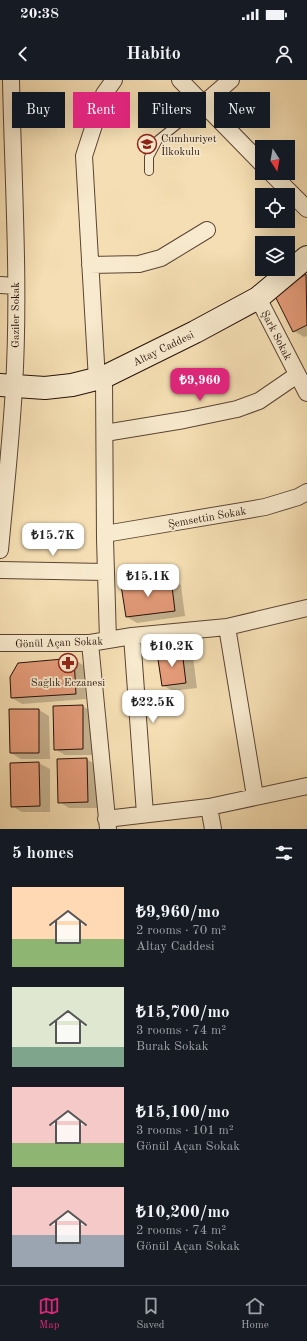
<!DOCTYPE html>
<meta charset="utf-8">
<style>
:root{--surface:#171b24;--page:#242831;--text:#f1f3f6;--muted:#9ea1a6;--line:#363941;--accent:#db2777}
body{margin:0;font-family:"Old Standard TT",serif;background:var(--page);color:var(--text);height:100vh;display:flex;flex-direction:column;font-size:15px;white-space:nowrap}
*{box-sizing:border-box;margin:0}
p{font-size:13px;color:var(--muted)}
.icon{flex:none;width:22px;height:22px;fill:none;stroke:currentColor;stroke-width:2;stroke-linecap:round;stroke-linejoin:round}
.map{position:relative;height:749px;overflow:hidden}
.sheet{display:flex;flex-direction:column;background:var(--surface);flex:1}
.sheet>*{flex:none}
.hud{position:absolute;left:12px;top:12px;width:283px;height:36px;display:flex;gap:8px}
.needle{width:26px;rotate:169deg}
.buttons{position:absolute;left:255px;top:60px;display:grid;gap:8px}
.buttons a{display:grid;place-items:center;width:40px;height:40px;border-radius:0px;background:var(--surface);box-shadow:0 4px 16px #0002;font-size:20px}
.price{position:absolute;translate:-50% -34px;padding:0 9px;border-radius:8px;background:#fff;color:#222;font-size:13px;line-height:26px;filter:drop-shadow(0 1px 2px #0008)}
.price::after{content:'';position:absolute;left:50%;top:24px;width:12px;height:9px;margin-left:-6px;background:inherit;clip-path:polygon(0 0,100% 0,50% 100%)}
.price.current{background:var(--accent);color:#fff}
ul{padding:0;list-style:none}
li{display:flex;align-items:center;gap:12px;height:100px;padding:0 12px}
li span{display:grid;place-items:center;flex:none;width:112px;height:80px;border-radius:0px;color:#555}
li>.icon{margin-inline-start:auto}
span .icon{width:48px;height:48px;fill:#fffc;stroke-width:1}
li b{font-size:17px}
h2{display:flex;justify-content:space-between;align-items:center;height:48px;padding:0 12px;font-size:17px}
.chip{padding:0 14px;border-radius:0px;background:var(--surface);box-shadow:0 4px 16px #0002;font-size:14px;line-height:36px}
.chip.current{background:var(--accent);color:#fff}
.status{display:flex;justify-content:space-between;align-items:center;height:28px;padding:0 20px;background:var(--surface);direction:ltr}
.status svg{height:11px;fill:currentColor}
header{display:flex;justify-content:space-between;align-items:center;height:52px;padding:0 12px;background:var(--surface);font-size:18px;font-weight:700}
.tab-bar{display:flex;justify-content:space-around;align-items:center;height:56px;border-top:1px solid var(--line);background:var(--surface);font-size:11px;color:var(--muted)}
.tab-bar a{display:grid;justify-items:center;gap:2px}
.tab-bar .current{color:var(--accent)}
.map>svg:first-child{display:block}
.shadow{fill:#0003}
.building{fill:#e49b79;stroke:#261109}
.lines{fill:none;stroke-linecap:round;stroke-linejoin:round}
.lane-casing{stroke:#5a4434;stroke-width:10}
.street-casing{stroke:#5a4434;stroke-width:18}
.secondary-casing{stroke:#261109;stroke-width:24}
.lane{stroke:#f8eace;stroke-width:8}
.street{stroke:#f8eace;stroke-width:16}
.secondary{stroke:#f8eace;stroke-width:22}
.labels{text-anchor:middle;stroke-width:3.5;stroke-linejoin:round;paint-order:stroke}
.poi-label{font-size:11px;fill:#261109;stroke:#f8eace;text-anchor:start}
.street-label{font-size:11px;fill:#261109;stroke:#f8eace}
</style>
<div class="status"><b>20:38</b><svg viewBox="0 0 49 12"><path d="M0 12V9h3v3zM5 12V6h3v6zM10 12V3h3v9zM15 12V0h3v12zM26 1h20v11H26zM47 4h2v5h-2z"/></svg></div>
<header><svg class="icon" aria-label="back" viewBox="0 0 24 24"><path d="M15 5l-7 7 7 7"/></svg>Habito<svg class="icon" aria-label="person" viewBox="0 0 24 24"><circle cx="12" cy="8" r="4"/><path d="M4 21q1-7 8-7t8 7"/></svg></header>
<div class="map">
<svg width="307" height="749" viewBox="0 0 307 749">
<rect width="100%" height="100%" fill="#f5deb3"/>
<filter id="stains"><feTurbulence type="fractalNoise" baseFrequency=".005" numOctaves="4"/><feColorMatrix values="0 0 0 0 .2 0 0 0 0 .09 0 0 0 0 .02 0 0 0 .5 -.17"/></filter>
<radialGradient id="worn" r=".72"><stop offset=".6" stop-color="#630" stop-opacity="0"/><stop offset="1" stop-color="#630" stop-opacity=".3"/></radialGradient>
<!-- shadow -->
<path class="shadow" d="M306,195L307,196V256L304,257L294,251L282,210Z
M171,499L181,505L185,536L137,543L127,537Z
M182,571L193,577L197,608L173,611L162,605L159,574Z
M74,579L84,586L86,619L22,624L12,618Z
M82,626L93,632L94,675H65L55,669Z
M39,630L49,636L50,679H21L11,673Z
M86,679L97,685L98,728H69L59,722Z
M39,683L50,689V732H22L12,726L11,684Z"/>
<!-- building -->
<path class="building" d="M306,194L307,245L293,252L276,218L277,213Z
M171,498L175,531L126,537L121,505Z
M182,570L186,603L162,606L157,573Z
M74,578L76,614L11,618L10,597L18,583Z
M83,625V669L54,670L53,626Z
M9,629H39V673H10Z
M87,678L88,722L58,723L57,679Z
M39,682L40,726L11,727L10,683Z"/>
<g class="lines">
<defs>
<path id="lane" d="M149,91V77L158,60L203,24"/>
<path id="street" d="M180,0L262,84
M203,24L231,0
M271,93L307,129
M90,185L139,184L161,178L207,150
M0,205L16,206
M258,218L307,313
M104,297L105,459L108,560
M97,300L84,76L104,14L114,0
M105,353L184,340L237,329L259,321L297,295
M105,454L265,427L298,417L307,412
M0,470C5,416 11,361 14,307C20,205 13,102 11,0
M0,490L105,492
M227,547L255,716
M132,556L145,734
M0,563H90L132,556L227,547L307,528
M90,563L108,749
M209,727L213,749
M106,739L209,727L307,706"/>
<path id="secondary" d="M0,305L45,308L72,305L104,297L195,252L258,218L307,177"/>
</defs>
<!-- lane casing -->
<use href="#lane" class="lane-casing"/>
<!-- street casing -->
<use href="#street" class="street-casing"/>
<!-- secondary casing -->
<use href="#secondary" class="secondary-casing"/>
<!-- lane -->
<use href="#lane" class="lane"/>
<!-- street -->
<use href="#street" class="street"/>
<!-- secondary -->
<use href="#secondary" class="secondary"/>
</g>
<!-- icons -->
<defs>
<symbol id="school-ring" viewBox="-11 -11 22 22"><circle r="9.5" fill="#f8eace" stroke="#8f2418" stroke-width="1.5"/><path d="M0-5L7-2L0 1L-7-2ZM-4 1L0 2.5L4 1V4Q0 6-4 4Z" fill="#8f2418"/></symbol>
<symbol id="pharmacy-ring" viewBox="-11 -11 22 22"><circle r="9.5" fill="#f8eace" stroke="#8f2418" stroke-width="1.5"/><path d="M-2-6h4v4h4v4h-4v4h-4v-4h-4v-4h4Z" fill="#8f2418"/></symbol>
</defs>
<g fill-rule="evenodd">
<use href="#school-ring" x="136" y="53" width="22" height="22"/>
<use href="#pharmacy-ring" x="57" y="572" width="22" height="22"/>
</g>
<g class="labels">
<!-- poi labels -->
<g class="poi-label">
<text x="161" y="62">Cumhuriyet<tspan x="161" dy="13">İlkokulu</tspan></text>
<text x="68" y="606" text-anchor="middle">Sağlık Eczanesi</text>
</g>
<!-- street labels -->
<g class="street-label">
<text transform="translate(15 235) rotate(-90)" y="4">Gaziler Sokak</text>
<text transform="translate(277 255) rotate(63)" y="4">Şark Sokak</text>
<text transform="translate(163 268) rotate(-26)" y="4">Altay Caddesi</text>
<text transform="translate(207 437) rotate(-10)" y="4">Şemsettin Sokak</text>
<text transform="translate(59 562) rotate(-2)" y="4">Gönül Açan Sokak</text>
</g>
</g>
<rect width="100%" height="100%" filter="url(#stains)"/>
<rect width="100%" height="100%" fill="url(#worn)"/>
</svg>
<div class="buttons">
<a><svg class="needle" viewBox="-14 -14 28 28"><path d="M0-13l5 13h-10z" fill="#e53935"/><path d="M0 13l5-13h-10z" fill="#9ea1a6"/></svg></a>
<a><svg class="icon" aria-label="locate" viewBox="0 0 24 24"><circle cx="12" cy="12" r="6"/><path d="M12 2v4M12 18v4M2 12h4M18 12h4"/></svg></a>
<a><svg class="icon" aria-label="layers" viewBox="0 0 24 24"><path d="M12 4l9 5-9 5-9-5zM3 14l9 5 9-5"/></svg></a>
</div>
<b class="price current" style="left:200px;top:322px">₺9,960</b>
<b class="price" style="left:53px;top:477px">₺15.7K</b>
<b class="price" style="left:148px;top:518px">₺15.1K</b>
<b class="price" style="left:172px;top:588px">₺10.2K</b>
<b class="price" style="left:153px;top:644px">₺22.5K</b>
<div class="hud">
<a class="chip">Buy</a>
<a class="chip current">Rent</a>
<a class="chip">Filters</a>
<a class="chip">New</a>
</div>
</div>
<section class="sheet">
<h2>5 homes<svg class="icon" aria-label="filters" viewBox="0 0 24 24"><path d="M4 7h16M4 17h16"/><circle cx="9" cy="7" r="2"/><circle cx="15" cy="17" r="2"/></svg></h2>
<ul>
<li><span style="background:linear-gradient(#ffd9b3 65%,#8fb573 0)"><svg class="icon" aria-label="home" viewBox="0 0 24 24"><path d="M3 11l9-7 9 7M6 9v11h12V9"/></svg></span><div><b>₺9,960/mo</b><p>2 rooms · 70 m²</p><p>Altay Caddesi</p></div></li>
<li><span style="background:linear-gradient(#dfe7d0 75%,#7fa58c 0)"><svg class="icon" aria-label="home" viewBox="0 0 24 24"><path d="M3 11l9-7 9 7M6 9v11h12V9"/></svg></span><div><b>₺15,700/mo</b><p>3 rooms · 74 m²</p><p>Burak Sokak</p></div></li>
<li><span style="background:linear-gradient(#f6c9c9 70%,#8fb573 0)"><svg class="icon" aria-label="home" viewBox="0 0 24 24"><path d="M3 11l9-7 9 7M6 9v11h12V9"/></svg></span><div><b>₺15,100/mo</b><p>3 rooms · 101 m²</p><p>Gönül Açan Sokak</p></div></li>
<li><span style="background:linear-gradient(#f6c9c9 60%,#9aa5b1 0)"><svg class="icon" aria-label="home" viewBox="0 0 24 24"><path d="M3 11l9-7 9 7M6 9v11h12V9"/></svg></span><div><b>₺10,200/mo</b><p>2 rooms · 74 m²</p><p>Gönül Açan Sokak</p></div></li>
</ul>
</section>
<nav class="tab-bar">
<a class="current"><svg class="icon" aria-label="map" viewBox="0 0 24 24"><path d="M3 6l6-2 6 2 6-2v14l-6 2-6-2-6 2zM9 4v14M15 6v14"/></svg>Map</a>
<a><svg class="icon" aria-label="saved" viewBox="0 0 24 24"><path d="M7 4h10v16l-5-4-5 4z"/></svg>Saved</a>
<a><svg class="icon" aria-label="home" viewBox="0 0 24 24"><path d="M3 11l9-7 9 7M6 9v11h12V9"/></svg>Home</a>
</nav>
